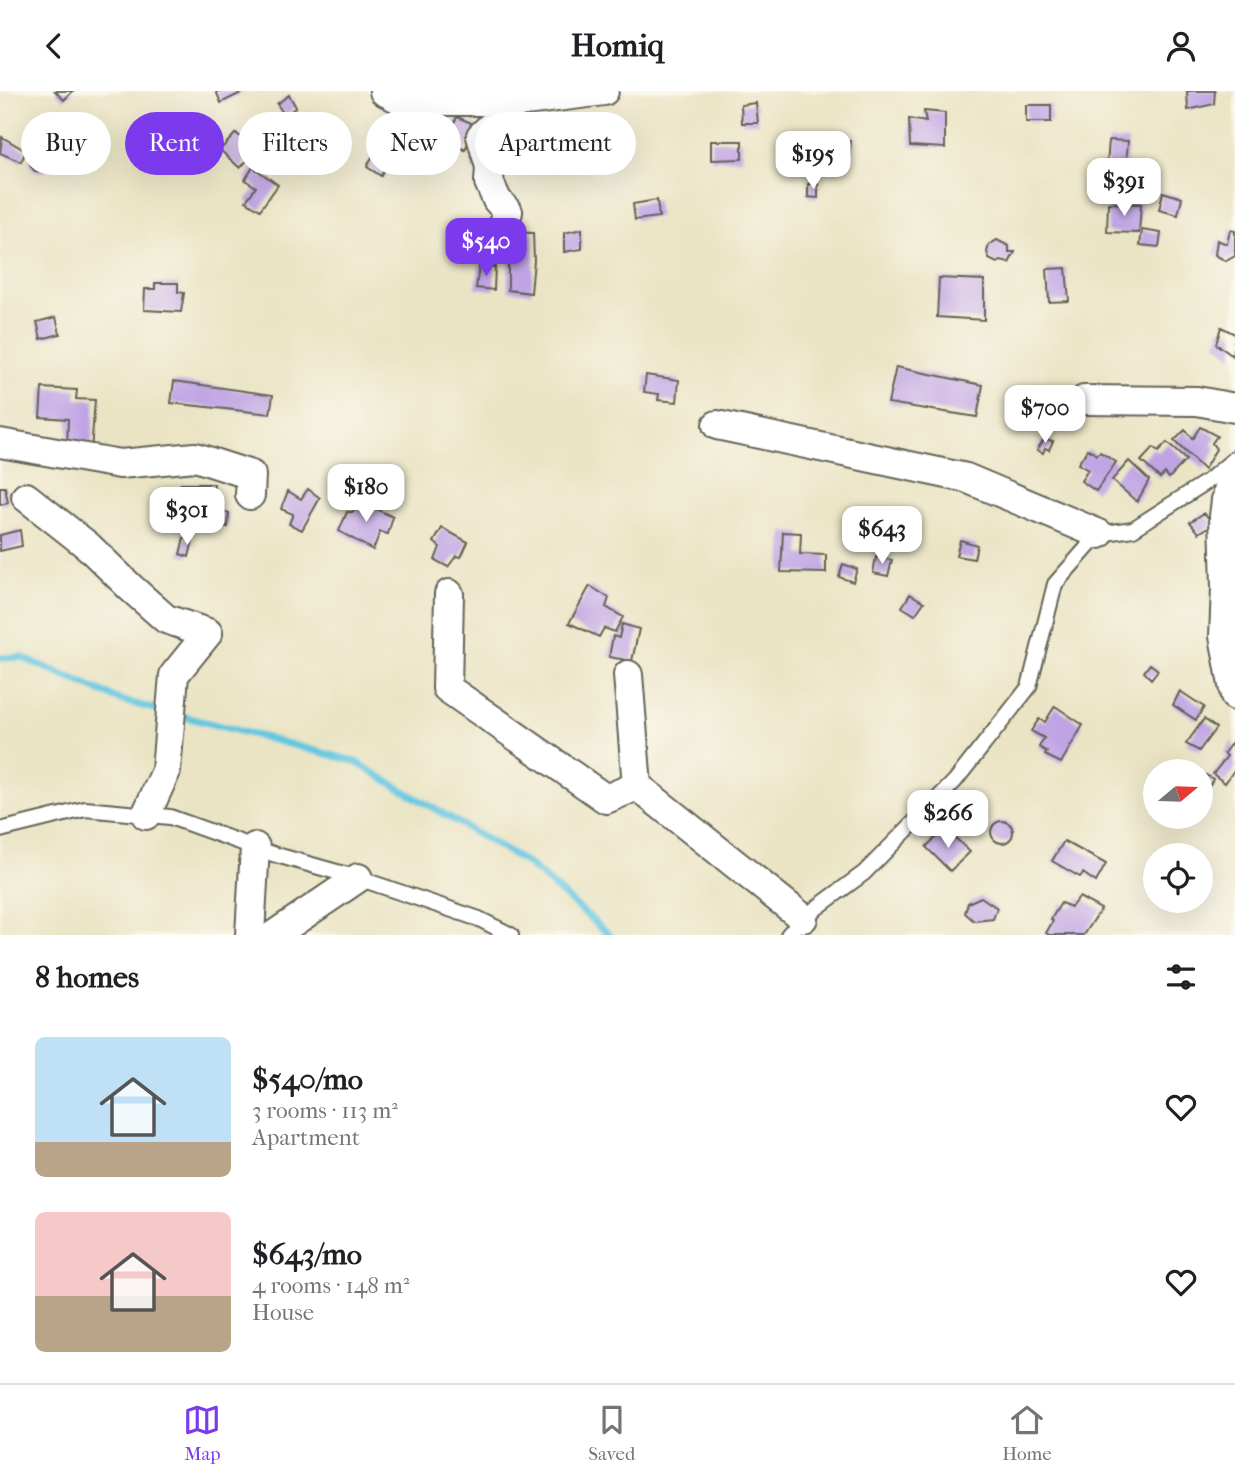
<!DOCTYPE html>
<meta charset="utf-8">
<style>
:root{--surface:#fff;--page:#f2f2f2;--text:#202124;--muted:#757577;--line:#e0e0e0;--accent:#7c3aed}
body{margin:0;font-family:"IM FELL French Canon",serif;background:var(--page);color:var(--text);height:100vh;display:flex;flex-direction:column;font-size:26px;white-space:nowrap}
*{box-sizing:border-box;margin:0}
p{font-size:23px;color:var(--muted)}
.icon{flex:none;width:38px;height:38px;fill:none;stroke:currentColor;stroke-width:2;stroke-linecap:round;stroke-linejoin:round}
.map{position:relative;height:844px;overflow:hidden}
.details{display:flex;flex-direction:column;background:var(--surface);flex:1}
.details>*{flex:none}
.top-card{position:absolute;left:21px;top:21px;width:700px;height:63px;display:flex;gap:14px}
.needle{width:46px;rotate:71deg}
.fabs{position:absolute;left:1143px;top:668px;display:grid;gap:14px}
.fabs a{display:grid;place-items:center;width:70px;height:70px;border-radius:50%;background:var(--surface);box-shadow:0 7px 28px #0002;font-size:35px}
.price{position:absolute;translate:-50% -60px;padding:0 16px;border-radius:14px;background:#fff;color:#222;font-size:23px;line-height:46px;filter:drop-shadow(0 2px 4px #0008)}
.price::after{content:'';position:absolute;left:50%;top:42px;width:21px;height:16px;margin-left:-10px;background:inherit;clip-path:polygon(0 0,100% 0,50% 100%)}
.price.selected{background:var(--accent);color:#fff}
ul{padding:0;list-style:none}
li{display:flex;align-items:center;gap:21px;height:175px;padding:0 35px}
li span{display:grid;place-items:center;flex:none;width:196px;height:140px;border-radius:10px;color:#555}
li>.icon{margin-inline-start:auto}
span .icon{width:84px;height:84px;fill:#fffc;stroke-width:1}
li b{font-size:30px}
h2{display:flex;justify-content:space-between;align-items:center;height:84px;padding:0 35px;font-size:30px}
.chip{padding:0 24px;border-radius:32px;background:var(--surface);box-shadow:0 7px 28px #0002;font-size:24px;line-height:63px}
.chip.selected{background:var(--accent);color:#fff}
header{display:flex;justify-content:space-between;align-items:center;height:91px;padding:0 35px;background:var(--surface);font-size:32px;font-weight:800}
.dock{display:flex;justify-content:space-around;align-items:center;height:98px;border-top:2px solid var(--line);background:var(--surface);font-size:19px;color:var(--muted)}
.dock a{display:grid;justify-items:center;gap:4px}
.dock .selected{color:var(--accent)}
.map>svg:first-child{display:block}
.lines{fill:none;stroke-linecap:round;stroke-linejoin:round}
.stream{stroke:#63c6e0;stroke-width:7}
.building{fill:#bfa3e4}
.service-casing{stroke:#646257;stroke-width:18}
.minor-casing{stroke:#646257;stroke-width:32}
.service{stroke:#fff;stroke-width:14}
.minor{stroke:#fff;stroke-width:28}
</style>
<header><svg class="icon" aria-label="back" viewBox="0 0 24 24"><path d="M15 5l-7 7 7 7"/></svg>Homiq<svg class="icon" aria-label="person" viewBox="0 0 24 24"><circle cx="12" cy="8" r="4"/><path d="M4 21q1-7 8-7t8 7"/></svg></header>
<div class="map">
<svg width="1235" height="844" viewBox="0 0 1235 844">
<rect width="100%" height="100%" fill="#fbf7ec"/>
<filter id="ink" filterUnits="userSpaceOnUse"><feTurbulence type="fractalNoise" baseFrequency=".0143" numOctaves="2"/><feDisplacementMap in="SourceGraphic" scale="14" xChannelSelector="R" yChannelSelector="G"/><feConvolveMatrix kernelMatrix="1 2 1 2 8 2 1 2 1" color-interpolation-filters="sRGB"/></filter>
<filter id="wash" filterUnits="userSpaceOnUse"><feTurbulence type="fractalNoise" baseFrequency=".00686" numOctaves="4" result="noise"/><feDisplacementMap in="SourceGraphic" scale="28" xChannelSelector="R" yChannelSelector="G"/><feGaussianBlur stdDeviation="1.57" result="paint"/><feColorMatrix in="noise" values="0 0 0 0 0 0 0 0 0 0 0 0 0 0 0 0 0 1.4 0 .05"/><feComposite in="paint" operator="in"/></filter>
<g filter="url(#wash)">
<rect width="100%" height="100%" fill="#eae4c4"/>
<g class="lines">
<!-- stream -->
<path class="stream" d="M0,567L21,566L120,609L166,621
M178,624L354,670L528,773L610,844"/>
</g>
<g id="blocks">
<!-- building -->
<path class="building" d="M55,0H73L64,9Z
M216,0H245L221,12Z
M1187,0H1215L1214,13L1188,19Z
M289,4L296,16L285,25L277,13Z
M756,12L758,32H742L741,14Z
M1026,14H1051V31H1026Z
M311,20L328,42L309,58L291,35Z
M924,20L945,22V57L910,55L909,28L926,31Z
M148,26L161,42L150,50L137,35Z
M457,26L476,34L465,59L445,48Z
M549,39L583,43L580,57L565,55L562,61L549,57Z
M236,42L256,60L240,77L220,59Z
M2,46L26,60L21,71L0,62Z
M1109,49L1128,50L1126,76L1107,74Z
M711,50H742V68L711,69Z
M834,50H851L849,66L833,63Z
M30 71a10 10 0 1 1 20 0a10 10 0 1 1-20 0Z
M373,64L388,70L381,85L367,76Z
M253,76L278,94L260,119L246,110L256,96L245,89Z
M808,93H818V107L808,106Z
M1163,101L1182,107L1178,124L1159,119Z
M657,109L659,126L635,129L633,113Z
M1108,112L1141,113L1139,142L1107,141Z
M582,138V158L564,161V142Z
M1142,139L1161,142L1159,156L1140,154Z
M1230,139L1235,140V165L1226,170L1215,164L1217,149L1227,153Z
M508,141L533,142L534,169L531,202L508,199Z
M997,149L1009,155V161H1015L1009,172L1001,170L997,172L989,168L987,161L989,154Z
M479,175L495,176L494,199L476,197Z
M1066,177L1069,210L1049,211L1047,178Z
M939,187L984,189V229L937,226Z
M155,192H178V201L184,202L181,221L144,219L145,198H155Z
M56,226L60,243L41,248L37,231Z
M1221,236L1235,243L1233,265L1216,253Z
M896,276L983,294L977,326L888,312Z
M646,284L679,289L677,311L658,309L659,303L644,301Z
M174,290L273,304L270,323L171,312Z
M42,297L77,299L76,308L95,309L91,360L67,358L68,328L40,326Z
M1200,336L1217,345L1212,352L1216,358L1204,379L1174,350L1185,339L1192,348Z
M1044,348L1053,350L1049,359L1045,357L1043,362L1037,359Z
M1167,352L1186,369L1169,387L1165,382L1160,387L1141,370L1153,357L1158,361Z
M1088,358L1097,364L1100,361L1116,371L1096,400L1081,390L1088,379L1078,373Z
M1129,370L1149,389L1137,411L1112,389Z
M181,393H214L213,411L179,409Z
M0,396H5L8,412L0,414Z
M308,398L320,407L302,439L289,433L293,423L281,418L288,400L301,408Z
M358,409L393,426L388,443L380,441L373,459L339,440L347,421H353Z
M215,418L229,422L228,436L212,433Z
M1204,422L1214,433L1199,442L1190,431Z
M442,437L468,451L461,466L456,465L448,476L435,469L440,456L434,451Z
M20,439L22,455L0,460V444Z
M783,441L801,442L800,463L826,464V482L781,481Z
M184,447L193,449L189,466L180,463Z
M960,449L977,454L974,468L956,465Z
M876,466L892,469L888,485L873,482Z
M843,473L857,478L853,491L839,486Z
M590,495L609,507L606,516L623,526L615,541L604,537L599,546L569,532Z
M910,503L924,511L915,524L902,516Z
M622,533L639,538L632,570L609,566L613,545L619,547Z
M1150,573L1158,579L1151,588L1144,581Z
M1180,600L1204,616L1196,629L1173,614Z
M1055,615L1083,634L1061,672L1045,664L1047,661L1039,656L1044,647L1031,640L1039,628L1045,631Z
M1204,628L1216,637L1199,660L1186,653Z
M1233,650L1235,678L1225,692L1213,683L1227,665L1224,662Z
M1206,684L1213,688L1200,713V696Z
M991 741a11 11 0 1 1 22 0a11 11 0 1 1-22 0Z
M945,737L970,761L950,780L926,756Z
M1064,750L1106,773L1096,791L1083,782L1080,786L1052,770Z
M981,806L997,817L993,828L974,830L965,822L968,812Z
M1079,806L1101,818L1084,844H1049L1046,842L1053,830L1051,828L1061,812L1071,816Z"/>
</g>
</g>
<g filter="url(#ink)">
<use href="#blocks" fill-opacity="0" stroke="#646257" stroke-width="2"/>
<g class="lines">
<defs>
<path id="service" d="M0,739L85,718L170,726L273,763L358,787L479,828L511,844
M788,844L803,827L864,782L955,690L1029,596L1055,493L1099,443L1133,438L1208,390L1235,367"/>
<path id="minor" d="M384,0L403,10H482L472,0
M482,10L517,11L604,0
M504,132L508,121L497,109L489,91L490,76L481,45L517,11
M1084,309L1197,310L1235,317
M717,334L966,387L1099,443
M0,352L120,373L195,366L251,384L250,404
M26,406L88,455L131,497L166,528L208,542L174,584L166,680L146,724
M1226,409L1224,425L1226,497L1224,545L1235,605
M1234,424C1225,407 1226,398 1235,382
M449,503L447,597L606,708L637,695
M628,584L637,695L803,827
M250,844L255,756
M274,844L358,787"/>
</defs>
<!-- service casing -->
<use href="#service" class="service-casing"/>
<!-- minor casing -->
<use href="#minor" class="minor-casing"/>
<!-- service -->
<use href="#service" class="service"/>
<!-- minor -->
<use href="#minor" class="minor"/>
</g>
</g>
</svg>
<div class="fabs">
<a><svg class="needle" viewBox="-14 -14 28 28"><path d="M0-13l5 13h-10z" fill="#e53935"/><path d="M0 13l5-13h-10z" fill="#757577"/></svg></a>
<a><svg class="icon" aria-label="locate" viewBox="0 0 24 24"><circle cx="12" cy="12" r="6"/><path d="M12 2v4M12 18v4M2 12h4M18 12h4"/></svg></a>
</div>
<b class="price" style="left:813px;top:100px">$195</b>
<b class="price" style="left:1124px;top:127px">$391</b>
<b class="price selected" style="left:486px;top:187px">$540</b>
<b class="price" style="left:1045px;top:354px">$700</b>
<b class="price" style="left:366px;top:433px">$180</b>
<b class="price" style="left:187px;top:456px">$301</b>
<b class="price" style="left:882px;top:475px">$643</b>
<b class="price" style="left:948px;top:759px">$266</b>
<div class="top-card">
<a class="chip">Buy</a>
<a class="chip selected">Rent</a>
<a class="chip">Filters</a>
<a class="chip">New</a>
<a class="chip">Apartment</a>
</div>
</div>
<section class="details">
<h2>8 homes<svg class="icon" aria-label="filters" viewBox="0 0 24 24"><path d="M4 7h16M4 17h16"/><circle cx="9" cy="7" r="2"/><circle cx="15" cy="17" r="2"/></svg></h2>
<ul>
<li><span style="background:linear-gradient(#bfe0f5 75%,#b9a48a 0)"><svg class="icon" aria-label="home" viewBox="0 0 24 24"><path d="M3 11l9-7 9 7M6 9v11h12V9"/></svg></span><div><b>$540/mo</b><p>3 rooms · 113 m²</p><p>Apartment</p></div><svg class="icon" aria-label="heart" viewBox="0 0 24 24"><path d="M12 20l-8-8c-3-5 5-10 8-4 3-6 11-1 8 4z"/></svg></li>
<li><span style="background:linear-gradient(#f6c9c9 60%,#b9a48a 0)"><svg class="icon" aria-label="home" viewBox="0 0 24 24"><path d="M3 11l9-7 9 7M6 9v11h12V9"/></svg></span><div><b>$643/mo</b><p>4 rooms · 148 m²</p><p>House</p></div><svg class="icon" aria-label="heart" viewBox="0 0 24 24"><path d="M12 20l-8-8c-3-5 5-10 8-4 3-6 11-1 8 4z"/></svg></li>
</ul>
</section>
<nav class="dock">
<a class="selected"><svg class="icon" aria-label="map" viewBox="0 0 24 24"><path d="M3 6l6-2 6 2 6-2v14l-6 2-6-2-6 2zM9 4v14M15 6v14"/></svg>Map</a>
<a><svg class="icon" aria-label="saved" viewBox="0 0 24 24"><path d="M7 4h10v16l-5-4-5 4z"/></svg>Saved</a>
<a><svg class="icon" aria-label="home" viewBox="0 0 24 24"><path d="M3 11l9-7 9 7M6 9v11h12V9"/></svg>Home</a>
</nav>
